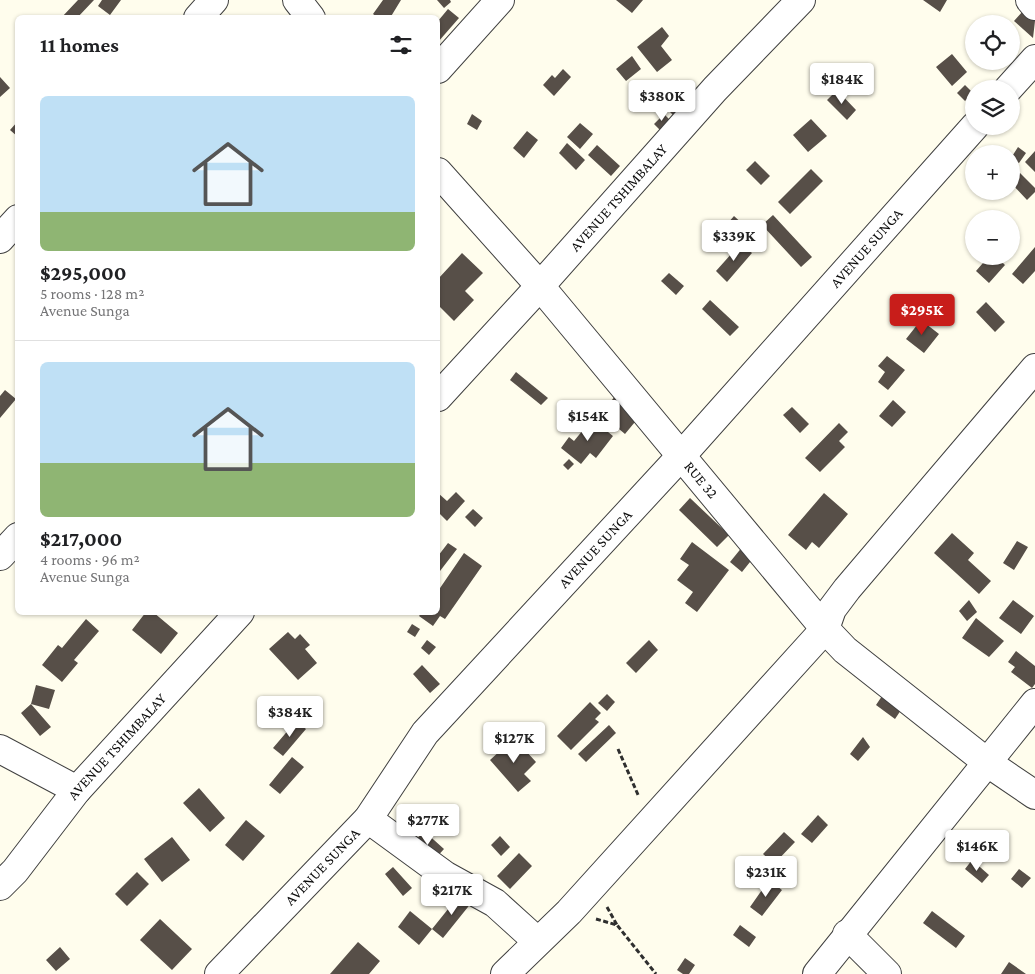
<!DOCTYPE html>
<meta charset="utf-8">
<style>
:root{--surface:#fff;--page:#f6f6f6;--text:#202124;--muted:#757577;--line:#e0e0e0;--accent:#c81d1a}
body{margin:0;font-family:"Crimson Pro",serif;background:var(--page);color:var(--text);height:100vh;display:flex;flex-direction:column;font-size:19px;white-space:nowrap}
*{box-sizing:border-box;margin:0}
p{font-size:16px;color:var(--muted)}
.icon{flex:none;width:28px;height:28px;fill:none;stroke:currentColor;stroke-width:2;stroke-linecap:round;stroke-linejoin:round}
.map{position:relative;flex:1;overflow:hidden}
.side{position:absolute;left:15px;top:15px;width:425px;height:600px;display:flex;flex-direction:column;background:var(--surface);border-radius:8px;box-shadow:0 1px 4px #0004}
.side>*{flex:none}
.tools{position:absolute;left:965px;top:15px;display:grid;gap:10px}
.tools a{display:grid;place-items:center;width:55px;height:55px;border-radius:50%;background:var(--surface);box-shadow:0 1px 4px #0004;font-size:25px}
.price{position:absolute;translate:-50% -42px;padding:0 11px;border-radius:5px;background:#fff;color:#222;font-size:16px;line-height:32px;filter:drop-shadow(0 1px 2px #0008)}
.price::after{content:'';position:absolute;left:50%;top:30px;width:15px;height:11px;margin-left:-8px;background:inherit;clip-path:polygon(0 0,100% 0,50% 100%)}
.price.selected{background:var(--accent);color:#fff}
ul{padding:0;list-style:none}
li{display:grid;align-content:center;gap:10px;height:265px;padding:0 25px}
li+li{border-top:1px solid var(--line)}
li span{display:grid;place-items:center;height:155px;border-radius:8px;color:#555}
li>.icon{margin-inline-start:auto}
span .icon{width:90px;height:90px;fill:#fffc;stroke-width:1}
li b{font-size:21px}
h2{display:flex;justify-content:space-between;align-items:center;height:60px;padding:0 25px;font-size:21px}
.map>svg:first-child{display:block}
.building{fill:#574f48}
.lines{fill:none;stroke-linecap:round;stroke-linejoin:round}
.minor-casing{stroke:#404040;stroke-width:30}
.path{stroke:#2f2f2f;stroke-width:3;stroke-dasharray:5 2.5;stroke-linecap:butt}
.minor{stroke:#fff;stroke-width:28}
.labels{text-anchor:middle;stroke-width:5;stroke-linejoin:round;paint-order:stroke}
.street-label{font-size:15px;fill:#0d0d0d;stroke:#fff}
</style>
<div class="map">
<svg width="1035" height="974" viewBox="0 0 1035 974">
<rect width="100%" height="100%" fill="#fffded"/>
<!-- building -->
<path class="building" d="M78,0H94L77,18H61Z
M102,0H121L110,15L98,6Z
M383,0H401L390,18H378L373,14Z
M437,0H450L451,2L444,8Z
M616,0H643L632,13Z
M923,0H947L940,12Z
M448,9L459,18L438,42V21Z
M1023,11L1035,21L1033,38L1014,21Z
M662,27L669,36L661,46L672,60L657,72L637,47Z
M952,54L967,72L952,86L936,67Z
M632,56L641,69L626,81L616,69Z
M563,69L571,77L554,96L543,85L552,75L555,78Z
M0,77L10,88L0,97Z
M662,85L683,106L674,116L652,94Z
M965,85L973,93L965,101L957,93Z
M837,90L856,110L847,120L827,100Z
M472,114L482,121L477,130L467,124Z
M664,114L671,121L661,131L654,124Z
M811,119L827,136L808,152L793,135Z
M18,121V137L10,130Z
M580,123L593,134L580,149L567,137Z
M527,131L538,140L524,158L513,148Z
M567,143L585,160L576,170L559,153Z
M597,145L620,166L611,176L588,155Z
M1018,147L1026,153L1019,163L1011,158Z
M1035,151V172L1025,162Z
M755,161L770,176L761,185L746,170Z
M1011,164L1035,188V192L1027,200L1011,183Z
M811,169L823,181L790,214L778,202Z
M773,215L812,257L801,267L762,225Z
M734,216L746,227L726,250L714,239Z
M741,243L752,253L727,282L716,271Z
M1035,247V271L1023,284L1012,274Z
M462,253L483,273L465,291L474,300L454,321L438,305V279Z
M989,256H996L1005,265L989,283L976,271Z
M669,273L684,286L676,295L661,281Z
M710,300L739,327L730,336L702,309Z
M986,302L1005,322L995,332L976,312Z
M921,320L939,334L924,353L906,339Z
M887,356L905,370L888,390L878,382L885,372L878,366Z
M516,372L548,398L541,405L510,380Z
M5,390L16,399L0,418V396Z
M619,391L644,411L625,434L601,414Z
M893,400L906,412L892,427L879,416Z
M792,407L809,424L800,433L783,415Z
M592,419L613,436L596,458L590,453L581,464L561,448L569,437L574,441Z
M839,423L848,432L839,441L845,447L820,472L805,458Z
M569,459L574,464L568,470L563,465Z
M456,492L465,501L447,521L438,512V493L447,501Z
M824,493L848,514L819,548L812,542L806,550L788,535Z
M690,498L729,535L717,547L679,510Z
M473,509L483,518L475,527L465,517Z
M952,533L974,553L968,560L991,581L979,594L934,553Z
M1017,541L1028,547L1014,570L1003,563Z
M692,542L729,570L697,612L685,603L693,592L677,580L689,565L680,559Z
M448,543L457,549L440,571L438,569V556Z
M743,546L754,557L742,572L730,562Z
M464,553L482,566L445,619L440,616L433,626L419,616L422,612H438V591Z
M969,600L977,612L967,621L959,611Z
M1013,600L1034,616L1021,634L999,618Z
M146,612H153L178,633L161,654L132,630Z
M976,618L1004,641L989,657L962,638Z
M86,619L99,631L74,660L78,663L62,682L42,665L58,645L62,648Z
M412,624L420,629L415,637L407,632Z
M288,632L295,639L300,634L310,645L305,649L317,663L298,680L269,649Z
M427,640L436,647L429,655L421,648Z
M649,640L658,650L636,673L626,663Z
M1016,651L1035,666V684L1032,688L1011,672L1015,667L1008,662Z
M422,665L440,684L430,693L413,674Z
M36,685L55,690L49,709L31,704Z
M884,693L903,707L895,719L876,705Z
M607,694L615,702L607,711L598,703Z
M590,702L601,713L595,719L599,722L571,750L557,736Z
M31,704L51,727L40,736L21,713Z
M296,721L306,729L283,756L273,748Z
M609,725L616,733L586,762L578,754Z
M863,737L870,747L858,761L850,754Z
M514,738L536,762L524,774L531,781L518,792L490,760Z
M292,757L304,767L280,794L269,785Z
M199,788L225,818L210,832L183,803Z
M818,815L828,825L812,843L801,834Z
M246,820L265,836L243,861L225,845Z
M424,831L444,849L433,861L413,843Z
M784,832L795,842L774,864L763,854Z
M500,836L510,847L501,856L491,845Z
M172,837L190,860L162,882L144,859Z
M519,853L532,866L510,889L497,876Z
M752,858L765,867L752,885L746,881L743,870Z
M972,860L989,875L982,883L965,869Z
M393,867L412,888L403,896L385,874Z
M1019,869L1031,878L1022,888L1011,879Z
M137,872L149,884L127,906L115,894Z
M769,880L782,890L762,916L750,907Z
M461,893L472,902L443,938L432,929Z
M410,911L432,929L419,945L398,927Z
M932,911L965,936L956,948L923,923Z
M160,919L192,949L172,970L140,940Z
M740,925L756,937L749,947L733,935Z
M358,942L380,961L369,974H330Z
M60,947L70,959L56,971L46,960Z
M685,958L695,965L689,974H683L677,970Z
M1009,962L1026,974H1001Z"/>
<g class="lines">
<defs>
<g id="minor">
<path d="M297,0L311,18"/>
<path d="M1030,0L1035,6"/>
<path d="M198,18L214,0"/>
<path d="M438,69L500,0"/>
<path d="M1008,89L1035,59"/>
<path id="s1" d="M438,172L540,286L825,629L845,650L988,763L1035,795"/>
<path d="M0,239L18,219"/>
<path id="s2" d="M438,397L540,286L715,89L801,0"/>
<path d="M0,556L18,537"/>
<path d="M0,749L77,790"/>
<path d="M368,819L446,876L495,903L537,941"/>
<path id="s3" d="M0,886L15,871L77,790L240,612"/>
<path d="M847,934L887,974"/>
<path id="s4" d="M219,974L368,819L425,733L681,456L975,126"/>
<path d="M505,974L569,912L825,629L832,609L847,589L1035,368"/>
<path d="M817,974L1035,703"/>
</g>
</defs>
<!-- minor casing -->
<use href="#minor" class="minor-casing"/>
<!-- path -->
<path class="path" d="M618,749L639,797
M607,907L617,925
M596,919L617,925L656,974"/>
<!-- minor -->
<use href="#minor" class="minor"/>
</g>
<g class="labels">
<!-- street labels -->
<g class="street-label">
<text dy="5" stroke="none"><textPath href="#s2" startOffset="269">AVENUE TSHIMBALAY</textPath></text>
<text dy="5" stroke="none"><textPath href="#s4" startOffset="974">AVENUE SUNGA</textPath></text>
<text dy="5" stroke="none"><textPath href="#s1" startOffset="405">RUE 32</textPath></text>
<text dy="5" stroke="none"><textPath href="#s4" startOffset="569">AVENUE SUNGA</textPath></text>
<text dy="5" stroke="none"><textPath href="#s3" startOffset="182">AVENUE TSHIMBALAY</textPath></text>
<text dy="5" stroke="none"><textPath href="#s4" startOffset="149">AVENUE SUNGA</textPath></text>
</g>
</g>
</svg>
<div class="tools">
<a><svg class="icon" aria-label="locate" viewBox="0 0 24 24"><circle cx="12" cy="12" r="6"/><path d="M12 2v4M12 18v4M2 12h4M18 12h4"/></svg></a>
<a><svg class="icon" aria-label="layers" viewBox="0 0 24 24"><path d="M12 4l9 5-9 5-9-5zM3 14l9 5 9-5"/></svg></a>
<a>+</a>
<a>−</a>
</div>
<b class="price" style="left:842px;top:105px">$184K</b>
<b class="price" style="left:662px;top:122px">$380K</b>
<b class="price" style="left:734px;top:262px">$339K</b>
<b class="price selected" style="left:922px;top:336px">$295K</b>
<b class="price" style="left:588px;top:442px">$154K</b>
<b class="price" style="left:290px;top:738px">$384K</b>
<b class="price" style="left:514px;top:764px">$127K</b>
<b class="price" style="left:428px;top:846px">$277K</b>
<b class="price" style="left:977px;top:872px">$146K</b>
<b class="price" style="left:766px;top:898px">$231K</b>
<b class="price" style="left:452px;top:916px">$217K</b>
<section class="side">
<h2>11 homes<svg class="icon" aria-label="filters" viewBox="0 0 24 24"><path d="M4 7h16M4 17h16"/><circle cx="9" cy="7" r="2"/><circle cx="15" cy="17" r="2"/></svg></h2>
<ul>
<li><span style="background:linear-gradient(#bfe0f5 75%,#8fb573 0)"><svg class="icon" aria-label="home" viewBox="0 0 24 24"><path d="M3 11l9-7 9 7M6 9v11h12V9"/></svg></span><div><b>$295,000</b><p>5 rooms · 128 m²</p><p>Avenue Sunga</p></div></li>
<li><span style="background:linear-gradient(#bfe0f5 65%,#8fb573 0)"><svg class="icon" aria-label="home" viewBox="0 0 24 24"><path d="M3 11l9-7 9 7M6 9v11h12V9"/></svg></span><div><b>$217,000</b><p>4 rooms · 96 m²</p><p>Avenue Sunga</p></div></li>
</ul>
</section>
</div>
